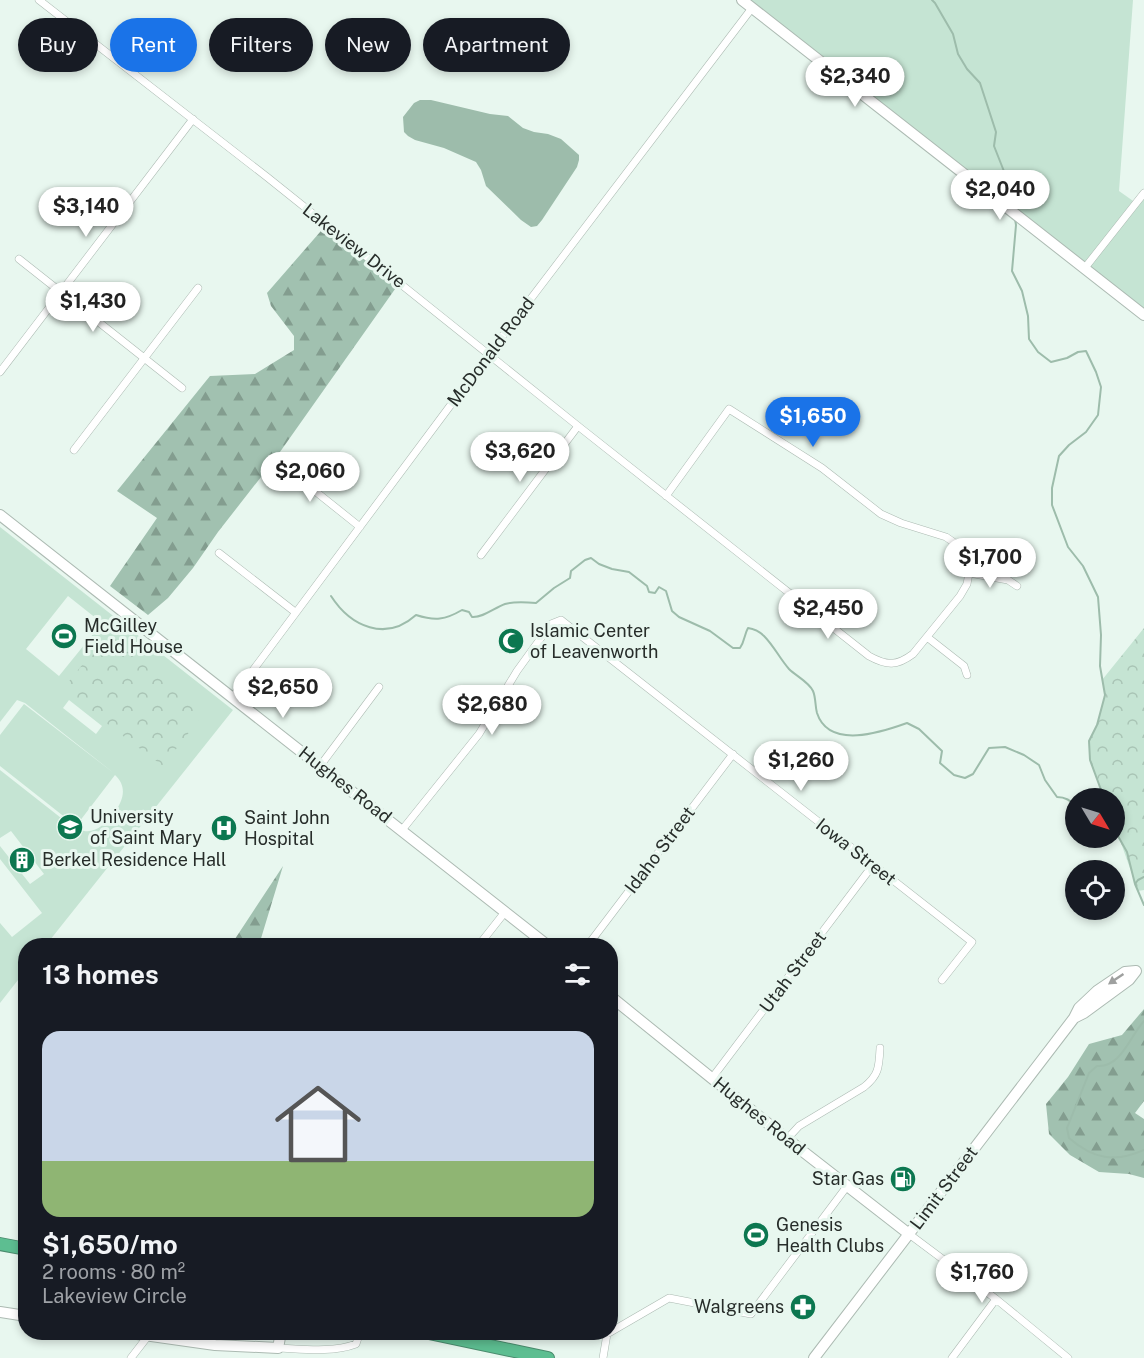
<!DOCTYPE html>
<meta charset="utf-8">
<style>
:root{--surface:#171b24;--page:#242831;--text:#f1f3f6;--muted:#9ea1a6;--accent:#1a73e8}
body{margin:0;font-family:"Public Sans",sans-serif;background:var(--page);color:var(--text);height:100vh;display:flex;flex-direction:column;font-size:22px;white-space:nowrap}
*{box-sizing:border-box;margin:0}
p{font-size:20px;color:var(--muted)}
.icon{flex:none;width:33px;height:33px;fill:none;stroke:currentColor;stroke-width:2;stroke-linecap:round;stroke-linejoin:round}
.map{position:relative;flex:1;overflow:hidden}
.drawer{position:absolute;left:18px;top:938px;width:600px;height:402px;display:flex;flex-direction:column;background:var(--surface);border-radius:24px;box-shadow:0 3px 9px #0003}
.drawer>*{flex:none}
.hud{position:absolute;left:18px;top:18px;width:600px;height:54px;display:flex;gap:12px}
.needle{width:39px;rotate:128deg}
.controls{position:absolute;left:1065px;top:788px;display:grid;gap:12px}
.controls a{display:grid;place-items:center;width:60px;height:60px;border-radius:50%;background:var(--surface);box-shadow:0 3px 9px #0003;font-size:30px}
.price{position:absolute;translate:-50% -51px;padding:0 14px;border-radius:21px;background:#fff;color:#222;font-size:20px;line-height:39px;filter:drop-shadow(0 2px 3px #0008)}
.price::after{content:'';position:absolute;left:50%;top:36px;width:18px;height:14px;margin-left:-9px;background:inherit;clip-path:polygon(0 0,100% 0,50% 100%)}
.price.selected{background:var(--accent);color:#fff}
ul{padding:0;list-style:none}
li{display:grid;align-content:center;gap:12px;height:318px;padding:0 24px}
li span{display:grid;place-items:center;height:186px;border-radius:18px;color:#555}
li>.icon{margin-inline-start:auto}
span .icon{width:108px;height:108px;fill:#fffc;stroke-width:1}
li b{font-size:26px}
h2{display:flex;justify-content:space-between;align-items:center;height:72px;padding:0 24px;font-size:26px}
.pill{padding:0 21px;border-radius:27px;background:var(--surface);box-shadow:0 3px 9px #0003;font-size:21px;line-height:54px}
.pill.selected{background:var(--accent);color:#fff}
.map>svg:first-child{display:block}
.grass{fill:#c5e4d3;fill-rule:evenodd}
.forest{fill:url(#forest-firs)}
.park{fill:url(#park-crowns)}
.water{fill:#9dbcab}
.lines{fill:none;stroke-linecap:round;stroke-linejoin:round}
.stream{stroke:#9dbcab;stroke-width:2}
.street-casing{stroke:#acbab2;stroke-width:8}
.secondary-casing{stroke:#acbab2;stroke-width:12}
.highway-casing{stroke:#4a8b6d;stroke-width:14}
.street{stroke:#fff;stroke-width:7}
.secondary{stroke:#fff;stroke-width:10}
.highway{stroke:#5dbe91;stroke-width:12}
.oneway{fill:#9ea09f}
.labels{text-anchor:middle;stroke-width:6;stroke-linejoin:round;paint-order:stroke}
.street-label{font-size:18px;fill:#272d2a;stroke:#e8f7ef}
.poi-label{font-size:18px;fill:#272d2a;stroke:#e8f7ef;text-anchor:start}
</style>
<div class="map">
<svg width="1144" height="1358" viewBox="0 0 1144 1358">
<defs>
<pattern id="forest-firs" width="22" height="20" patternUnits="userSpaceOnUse" patternTransform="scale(1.5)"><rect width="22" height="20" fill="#a1c1b0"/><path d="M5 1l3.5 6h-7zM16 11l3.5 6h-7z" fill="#839d8f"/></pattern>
<pattern id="park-crowns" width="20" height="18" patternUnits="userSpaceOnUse" patternTransform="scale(1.5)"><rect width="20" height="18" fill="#c5e4d3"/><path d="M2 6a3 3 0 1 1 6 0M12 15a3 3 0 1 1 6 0" fill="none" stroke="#a9c4b5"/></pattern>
</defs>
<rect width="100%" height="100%" fill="#e8f7ef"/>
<!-- grass -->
<path class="grass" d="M742,0H1133L1119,191L1136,203L1144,197V316Z
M0,527L233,710L46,945H26L25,971L0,1003V923L12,937L42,913L0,859V846L30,884L44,874L11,831L0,838V770L70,825C90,838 101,829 114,813C123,801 128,787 115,775L76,826L0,766V735L24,704L115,774L25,703L17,700L0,722ZM68,596L102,623L59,676L26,649ZM69,700L102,726L96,734L63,708Z"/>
<!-- forest -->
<path class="forest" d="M327,224L400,282L275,459L218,532L193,568L168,598L148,615L110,586L157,518L117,491L210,376L255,374L294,350V336L271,306L267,293Z
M283,866L259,945H231Z
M1144,1009V1101L1135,1113L1144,1119V1178L1129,1174L1099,1172L1070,1155L1049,1134L1046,1104L1068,1077L1089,1044L1122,1035Z"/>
<!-- park -->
<path class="park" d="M1144,628V890L1138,891L1115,826L1114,798H1104L1090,760L1089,741L1097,725L1105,695L1102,680Z
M110,630L208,708L163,766L62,690Z"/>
<!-- water -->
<path class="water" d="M420,100H431L490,114L508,116L523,128L534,132L548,134L561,139L579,155V160L577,167L542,220L537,226L531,227L521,220L486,186L481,170L476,162L444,148L415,140L408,136L404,132L403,117L414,103Z"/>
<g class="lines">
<!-- stream -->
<path class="stream" d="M932,0L935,3L953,34L958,54L967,69L980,83L996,132L994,146L1009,184L1013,208
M1015,219L1016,225L1012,271L1022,291L1028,316L1029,339L1038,352L1051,362L1067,358L1078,352L1086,351L1096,372L1101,387L1098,415L1086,432L1069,445L1059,456L1052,488V505L1068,547L1083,566L1098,597L1101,635L1100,666L1105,695L1097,725L1089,741L1090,760L1104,798
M331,596C351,627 386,642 416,615C435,621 445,620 462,610L469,612L472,617C483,618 494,608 505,604C515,601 526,602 536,603L554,588L570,578L571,571L585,560L591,558L599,564L612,569L629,572L647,586L649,592L655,593L659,587L666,591L672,611L679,617L710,631L733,648H740C745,641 744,635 748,628C755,629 759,631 764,636C774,646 780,659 789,669C796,676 809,682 813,691C816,698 815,706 817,713C829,750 882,732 907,723L919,729L942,751L940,763L954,775L965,778L973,774L989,748L1005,747L1024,755L1039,765L1045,780L1057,797C1065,797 1071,800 1076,807
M1114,829L1127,852L1135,884L1144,905
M1135,884L1138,880L1144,877
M1144,1021C1130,1036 1121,1068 1097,1066L1089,1073L1067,1128L1069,1138C1093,1159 1115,1163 1144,1150"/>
<defs>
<path id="street" d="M39,0L267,177L578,426L869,656C887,666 897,666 913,654L960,596L967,584L969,573V564L959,546L946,537L901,523L881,514L822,468L729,409L666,496
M19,259L182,388
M1084,269L1144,193
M0,372L193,119
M74,450L198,288
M275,459L360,527
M219,553L295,612
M481,555L578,426
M969,573L1008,580L1017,586
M927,637L964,666L967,675
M233,697L488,355L752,8
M320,766L379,687
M402,830L479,734L517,671L551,624L561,620L972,942L942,980
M479,945L505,912
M588,945L733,754
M712,1078L873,865
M787,1139L799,1126L864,1087C879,1075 879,1067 880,1048
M909,1234L996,1299L1068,1358
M278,1348C303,1349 332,1353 356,1344L360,1332
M131,1358L148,1336
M603,1358L607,1334L669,1298L751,1314L848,1185
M952,1358L996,1299"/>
<path id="secondary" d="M742,0L1144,315
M0,515L547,945
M610,996L787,1139L909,1234
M0,1312L26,1316
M123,1332L215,1345L278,1348L281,1332
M814,1358L1074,1018L1079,1008L1097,991L1125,972L1136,971L1129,980L1084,1013L1074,1018"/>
<path id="highway" d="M0,1244L26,1249
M424,1332L548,1358"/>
</defs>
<!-- street casing -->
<use href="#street" class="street-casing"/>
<!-- secondary casing -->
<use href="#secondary" class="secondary-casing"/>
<!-- highway casing -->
<use href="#highway" class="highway-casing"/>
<!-- street -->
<use href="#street" class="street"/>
<!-- secondary -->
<use href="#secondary" class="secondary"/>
<!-- highway -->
<use href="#highway" class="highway"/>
</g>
<!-- one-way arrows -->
<defs><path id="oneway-solid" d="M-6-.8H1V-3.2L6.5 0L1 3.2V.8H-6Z" transform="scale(1.5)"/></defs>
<use class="oneway" href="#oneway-solid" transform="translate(1116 979) rotate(146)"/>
<!-- icons -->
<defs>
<symbol id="stadium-disc" viewBox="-11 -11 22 22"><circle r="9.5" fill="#0c7750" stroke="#e8f7ef"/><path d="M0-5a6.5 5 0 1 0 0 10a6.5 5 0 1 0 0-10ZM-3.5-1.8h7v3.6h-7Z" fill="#fff"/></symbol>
<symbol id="mosque-disc" viewBox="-11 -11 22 22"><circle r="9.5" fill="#0c7750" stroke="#e8f7ef"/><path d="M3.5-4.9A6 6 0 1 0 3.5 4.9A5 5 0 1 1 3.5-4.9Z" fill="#fff"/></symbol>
<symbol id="university-disc" viewBox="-11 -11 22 22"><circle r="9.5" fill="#0c7750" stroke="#e8f7ef"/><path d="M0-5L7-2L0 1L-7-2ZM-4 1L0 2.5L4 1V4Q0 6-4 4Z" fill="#fff"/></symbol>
<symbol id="hospital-disc" viewBox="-11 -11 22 22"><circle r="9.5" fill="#0c7750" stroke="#e8f7ef"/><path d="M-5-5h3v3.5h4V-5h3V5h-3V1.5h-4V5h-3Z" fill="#fff"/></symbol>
<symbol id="building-disc" viewBox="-11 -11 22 22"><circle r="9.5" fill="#0c7750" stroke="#e8f7ef"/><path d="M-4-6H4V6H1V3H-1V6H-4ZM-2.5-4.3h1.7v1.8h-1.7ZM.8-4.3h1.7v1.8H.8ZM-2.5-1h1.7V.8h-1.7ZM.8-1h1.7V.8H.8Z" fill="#fff"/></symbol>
<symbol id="fuel-disc" viewBox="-11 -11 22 22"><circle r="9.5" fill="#0c7750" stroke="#e8f7ef"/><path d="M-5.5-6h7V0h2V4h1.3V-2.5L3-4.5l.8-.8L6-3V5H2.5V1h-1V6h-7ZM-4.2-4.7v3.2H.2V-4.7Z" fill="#fff"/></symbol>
<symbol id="pharmacy-disc" viewBox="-11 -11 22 22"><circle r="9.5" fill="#0c7750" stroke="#e8f7ef"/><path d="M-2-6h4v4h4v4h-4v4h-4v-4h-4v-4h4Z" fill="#fff"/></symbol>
</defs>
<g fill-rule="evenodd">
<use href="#stadium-disc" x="49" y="621" width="30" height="30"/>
<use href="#mosque-disc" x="496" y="626" width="30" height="30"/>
<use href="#university-disc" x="55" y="812" width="30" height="30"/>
<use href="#hospital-disc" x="209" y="813" width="30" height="30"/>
<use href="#building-disc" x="7" y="845" width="30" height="30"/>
<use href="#fuel-disc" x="888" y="1164" width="30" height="30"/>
<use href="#stadium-disc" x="741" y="1220" width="30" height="30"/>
<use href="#pharmacy-disc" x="788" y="1292" width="30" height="30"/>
</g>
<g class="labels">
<!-- street labels -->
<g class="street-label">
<text transform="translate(354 246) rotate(38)" y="6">Lakeview Drive</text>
<text transform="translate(491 352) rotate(-53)" y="6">McDonald Road</text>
<text transform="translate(345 785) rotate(38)" y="6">Hughes Road</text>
<text transform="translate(660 850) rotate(-53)" y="6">Idaho Street</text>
<text transform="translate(856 852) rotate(38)" y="6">Iowa Street</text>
<text transform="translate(793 972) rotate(-53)" y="6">Utah Street</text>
<text transform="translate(759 1116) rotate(39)" y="6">Hughes Road</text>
<text transform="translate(944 1188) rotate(-53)" y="6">Limit Street</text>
</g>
<!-- poi labels -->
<g class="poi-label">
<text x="84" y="632">McGilley<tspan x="84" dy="21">Field House</tspan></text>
<text x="530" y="637">Islamic Center<tspan x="530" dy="21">of Leavenworth</tspan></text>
<text x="90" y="823">University<tspan x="90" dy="21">of Saint Mary</tspan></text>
<text x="244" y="824">Saint John<tspan x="244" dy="21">Hospital</tspan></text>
<text x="42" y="866">Berkel Residence Hall</text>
<text x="884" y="1185" text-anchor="end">Star Gas</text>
<text x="776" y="1231">Genesis<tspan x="776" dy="21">Health Clubs</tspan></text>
<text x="784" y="1313" text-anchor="end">Walgreens</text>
</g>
</g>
</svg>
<div class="controls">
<a><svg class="needle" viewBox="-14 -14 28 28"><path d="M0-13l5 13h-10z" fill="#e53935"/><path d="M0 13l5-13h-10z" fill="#9ea1a6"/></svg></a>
<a><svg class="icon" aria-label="locate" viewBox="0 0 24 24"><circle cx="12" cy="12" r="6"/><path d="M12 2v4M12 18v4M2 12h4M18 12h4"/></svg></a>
</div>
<b class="price" style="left:855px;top:108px">$2,340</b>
<b class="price" style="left:1000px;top:221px">$2,040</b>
<b class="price" style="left:86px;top:238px">$3,140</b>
<b class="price" style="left:93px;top:333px">$1,430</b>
<b class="price selected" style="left:813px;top:448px">$1,650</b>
<b class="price" style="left:520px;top:483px">$3,620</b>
<b class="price" style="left:310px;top:503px">$2,060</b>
<b class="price" style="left:990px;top:589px">$1,700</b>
<b class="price" style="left:828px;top:640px">$2,450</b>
<b class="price" style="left:283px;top:719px">$2,650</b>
<b class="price" style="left:492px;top:736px">$2,680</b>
<b class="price" style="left:801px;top:792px">$1,260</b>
<b class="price" style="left:982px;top:1304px">$1,760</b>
<div class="hud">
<a class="pill">Buy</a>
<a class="pill selected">Rent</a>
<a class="pill">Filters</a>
<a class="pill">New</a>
<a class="pill">Apartment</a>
</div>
<section class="drawer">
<h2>13 homes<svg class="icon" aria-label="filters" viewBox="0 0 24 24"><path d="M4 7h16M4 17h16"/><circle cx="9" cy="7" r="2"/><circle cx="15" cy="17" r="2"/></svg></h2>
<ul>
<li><span style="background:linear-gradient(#c9d6e8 70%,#8fb573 0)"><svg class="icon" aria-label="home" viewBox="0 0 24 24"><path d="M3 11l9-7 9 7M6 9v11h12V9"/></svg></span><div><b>$1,650/mo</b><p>2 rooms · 80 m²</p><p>Lakeview Circle</p></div></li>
</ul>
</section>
</div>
